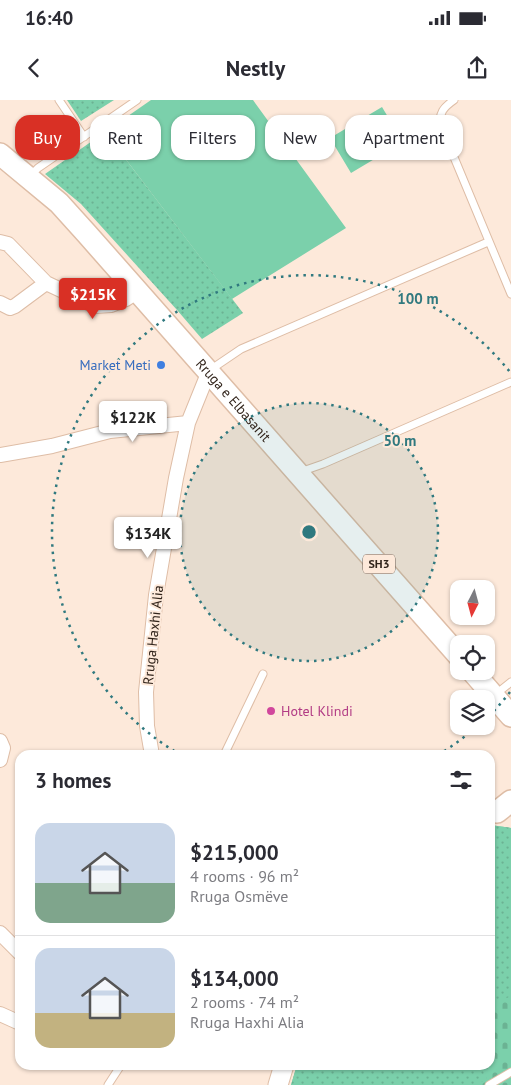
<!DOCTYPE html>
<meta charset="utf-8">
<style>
:root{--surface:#fff;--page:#f2f2f3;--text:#2b2b33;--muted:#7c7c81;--line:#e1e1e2;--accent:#d93025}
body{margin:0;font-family:"PT Sans",sans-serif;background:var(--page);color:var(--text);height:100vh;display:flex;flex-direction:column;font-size:19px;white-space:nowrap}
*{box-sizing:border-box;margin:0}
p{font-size:16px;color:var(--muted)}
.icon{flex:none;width:28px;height:28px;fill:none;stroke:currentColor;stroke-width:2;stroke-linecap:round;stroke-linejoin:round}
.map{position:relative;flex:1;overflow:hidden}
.drawer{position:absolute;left:15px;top:650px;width:480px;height:320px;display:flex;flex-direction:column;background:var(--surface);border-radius:15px;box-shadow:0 1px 4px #0004}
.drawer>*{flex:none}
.hud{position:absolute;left:15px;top:15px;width:481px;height:45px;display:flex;gap:10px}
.needle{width:32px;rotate:186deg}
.buttons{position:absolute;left:450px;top:480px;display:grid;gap:10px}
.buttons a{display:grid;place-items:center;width:45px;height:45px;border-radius:10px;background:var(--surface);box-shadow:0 1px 4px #0004;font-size:25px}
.price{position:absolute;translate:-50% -42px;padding:0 11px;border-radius:5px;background:#fff;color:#222;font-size:16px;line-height:32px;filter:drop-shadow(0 1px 2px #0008)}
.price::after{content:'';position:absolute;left:50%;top:30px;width:15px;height:11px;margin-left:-8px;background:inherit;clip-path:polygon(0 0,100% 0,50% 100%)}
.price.current{background:var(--accent);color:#fff}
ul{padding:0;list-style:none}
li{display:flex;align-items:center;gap:15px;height:125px;padding:0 20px}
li+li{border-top:1px solid var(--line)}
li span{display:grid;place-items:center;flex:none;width:140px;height:100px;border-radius:15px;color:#555}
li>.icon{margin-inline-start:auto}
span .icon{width:60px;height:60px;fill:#fffc;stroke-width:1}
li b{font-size:21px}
h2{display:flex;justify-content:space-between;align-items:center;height:60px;padding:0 20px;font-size:21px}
.pill{padding:0 18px;border-radius:15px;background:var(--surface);box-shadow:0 1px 4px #0004;font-size:18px;line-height:45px}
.pill.current{background:var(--accent);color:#fff}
.status{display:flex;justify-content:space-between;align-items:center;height:35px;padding:0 25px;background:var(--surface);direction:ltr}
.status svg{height:14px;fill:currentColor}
header{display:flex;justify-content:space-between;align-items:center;height:65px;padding:0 20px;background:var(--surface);font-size:22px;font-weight:700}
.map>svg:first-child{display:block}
.grass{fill:#7bd0ab}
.cemetery{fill:url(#cemetery-stones)}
.park{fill:url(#park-dots)}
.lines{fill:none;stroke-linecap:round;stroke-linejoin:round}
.service-casing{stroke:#debda6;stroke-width:9}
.minor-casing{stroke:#debda6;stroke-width:16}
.secondary-casing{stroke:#debda6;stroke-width:21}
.primary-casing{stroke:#debda6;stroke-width:24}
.service{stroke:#fff;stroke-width:7}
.minor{stroke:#fff;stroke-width:14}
.secondary{stroke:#fff;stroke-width:19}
.primary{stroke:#fff;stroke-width:21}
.ring{fill:none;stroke:#30797f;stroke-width:2.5;stroke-dasharray:2.5 5}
.shop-dot{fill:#3f7fe0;stroke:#fde9da;stroke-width:2}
.hotel-dot{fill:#d1479c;stroke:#fde9da;stroke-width:2}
.labels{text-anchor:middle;stroke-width:4;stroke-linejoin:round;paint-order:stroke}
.shield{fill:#fde9da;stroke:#6e5f54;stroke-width:1}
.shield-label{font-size:12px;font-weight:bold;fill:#31241b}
.shop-label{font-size:14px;fill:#366cbe;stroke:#fde9da;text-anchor:end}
.street-label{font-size:14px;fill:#31241b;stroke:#fde9da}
.hotel-label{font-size:14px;fill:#b23c85;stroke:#fde9da;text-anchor:start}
.centre{fill:#30797f;stroke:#fde9da;stroke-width:2.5}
.ring-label{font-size:15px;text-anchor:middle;font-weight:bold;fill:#30797f;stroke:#fde9da;stroke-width:4;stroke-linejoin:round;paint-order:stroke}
</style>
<div class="status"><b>16:40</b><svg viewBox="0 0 49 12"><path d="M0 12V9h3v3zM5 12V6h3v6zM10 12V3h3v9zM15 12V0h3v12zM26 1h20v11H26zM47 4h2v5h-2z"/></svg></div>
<header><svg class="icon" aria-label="back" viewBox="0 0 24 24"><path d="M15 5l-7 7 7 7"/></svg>Nestly<svg class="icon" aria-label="share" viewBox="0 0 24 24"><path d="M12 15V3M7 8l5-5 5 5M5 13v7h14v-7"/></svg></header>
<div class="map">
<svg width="511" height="985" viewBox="0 0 511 985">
<defs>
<pattern id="cemetery-stones" width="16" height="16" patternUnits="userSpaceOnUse" patternTransform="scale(1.25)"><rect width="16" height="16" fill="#7bd0ab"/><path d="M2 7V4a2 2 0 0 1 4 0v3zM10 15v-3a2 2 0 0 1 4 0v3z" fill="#6bb293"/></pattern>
<pattern id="park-dots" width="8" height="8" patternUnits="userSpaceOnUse" patternTransform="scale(1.25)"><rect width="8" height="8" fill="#7bd0ab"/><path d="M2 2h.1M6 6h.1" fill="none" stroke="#6bb293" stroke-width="1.8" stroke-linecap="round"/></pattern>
</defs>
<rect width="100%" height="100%" fill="#fde9da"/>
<!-- grass -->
<path class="grass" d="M151,0H253L346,128L232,199L105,32Z
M382,7L403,42L351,73L330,38Z"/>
<!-- cemetery -->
<path class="cemetery" d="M490,725L511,728V985H291L297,965H490Z"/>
<!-- park -->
<path class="park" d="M67,0H114L81,21Z
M105,32L243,213L202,239L177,210L81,104L45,74Z
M490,725L511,728V896L490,906Z
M297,965H480L487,979L476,985H291Z"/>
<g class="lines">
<defs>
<path id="service" d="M59,0L84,37
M454,0C444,7 438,13 441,26L511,194
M29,77L38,68L137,0
M210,270L241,249L488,142
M300,372L323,364L511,282
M496,594L511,582
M224,655L263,574
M108,985L121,965
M489,985L511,972"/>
<path id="minor" d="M0,142L8,144L46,183L95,206L111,205L126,199L138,191
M0,203L10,208L15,206L46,183
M0,355L52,346L110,331L188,323
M0,641L3,648L0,660
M152,655L147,626L146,592L156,495L176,378L188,323L209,271
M0,833L20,853
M0,914L20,923"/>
<path id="secondary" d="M278,985L284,965"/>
<g id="primary">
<path id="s1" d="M0,54L59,103L87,134L459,556"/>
<path d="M472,571L511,616"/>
<path d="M497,712L511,701"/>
</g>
</defs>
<!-- service casing -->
<use href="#service" class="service-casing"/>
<!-- minor casing -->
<use href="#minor" class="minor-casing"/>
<!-- secondary casing -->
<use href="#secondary" class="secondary-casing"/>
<!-- primary casing -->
<use href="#primary" class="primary-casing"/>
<!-- service -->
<use href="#service" class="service"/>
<!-- minor -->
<use href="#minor" class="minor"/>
<!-- secondary -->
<use href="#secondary" class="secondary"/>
<!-- primary -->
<use href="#primary" class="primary"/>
</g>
<!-- distance rings -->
<circle cx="309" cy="432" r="129" fill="#30797f" fill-opacity=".12"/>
<g class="ring">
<circle cx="309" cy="432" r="129"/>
<path d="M510 592A257 257 0 0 1 488 617M476 627A257 257 0 0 1 438 655M181 655A257 257 0 1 1 510 272"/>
</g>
<!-- markers -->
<circle class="shop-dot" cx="161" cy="265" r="5"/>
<circle class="hotel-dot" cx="271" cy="611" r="5"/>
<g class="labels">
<!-- shield labels -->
<rect class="shield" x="363" y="454.5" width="32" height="19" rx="4"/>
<g class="shield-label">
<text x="379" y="468">SH3</text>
</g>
<!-- shop labels -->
<g class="shop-label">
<text x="151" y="270">Market Meti</text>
</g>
<!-- street labels -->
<g class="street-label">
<text dy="5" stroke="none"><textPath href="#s1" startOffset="340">Rruga e Elbasanit</textPath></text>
<text transform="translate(153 535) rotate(-84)" y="5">Rruga Haxhi Alia</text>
</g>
<!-- hotel labels -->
<g class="hotel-label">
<text x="281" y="616">Hotel Klindi</text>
</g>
</g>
<circle cx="309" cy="432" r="8" class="centre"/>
<g class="ring-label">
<text x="418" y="204">100 m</text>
<text x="400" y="346">50 m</text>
</g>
</svg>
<div class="buttons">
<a><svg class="needle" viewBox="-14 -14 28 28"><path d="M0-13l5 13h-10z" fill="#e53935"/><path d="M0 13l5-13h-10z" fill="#7c7c81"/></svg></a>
<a><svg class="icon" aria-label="locate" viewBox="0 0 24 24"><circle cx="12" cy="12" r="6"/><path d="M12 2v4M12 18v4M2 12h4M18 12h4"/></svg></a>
<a><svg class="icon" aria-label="layers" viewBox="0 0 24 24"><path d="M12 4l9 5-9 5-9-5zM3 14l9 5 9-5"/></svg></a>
</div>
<b class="price current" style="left:93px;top:220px">$215K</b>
<b class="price" style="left:133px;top:343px">$122K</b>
<b class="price" style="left:148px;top:459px">$134K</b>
<div class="hud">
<a class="pill current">Buy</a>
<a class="pill">Rent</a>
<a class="pill">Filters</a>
<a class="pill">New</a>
<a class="pill">Apartment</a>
</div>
<section class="drawer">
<h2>3 homes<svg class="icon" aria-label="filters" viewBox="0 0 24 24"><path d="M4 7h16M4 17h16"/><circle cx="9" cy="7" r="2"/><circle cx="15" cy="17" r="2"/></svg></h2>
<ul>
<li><span style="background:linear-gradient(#c9d6e8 60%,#7fa58c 0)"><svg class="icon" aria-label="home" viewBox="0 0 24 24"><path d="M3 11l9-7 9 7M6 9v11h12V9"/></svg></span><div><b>$215,000</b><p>4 rooms · 96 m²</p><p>Rruga Osmëve</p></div></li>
<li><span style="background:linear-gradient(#c9d6e8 65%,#c2b280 0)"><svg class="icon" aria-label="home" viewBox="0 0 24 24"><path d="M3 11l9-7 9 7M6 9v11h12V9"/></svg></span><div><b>$134,000</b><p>2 rooms · 74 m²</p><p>Rruga Haxhi Alia</p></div></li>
</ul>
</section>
</div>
